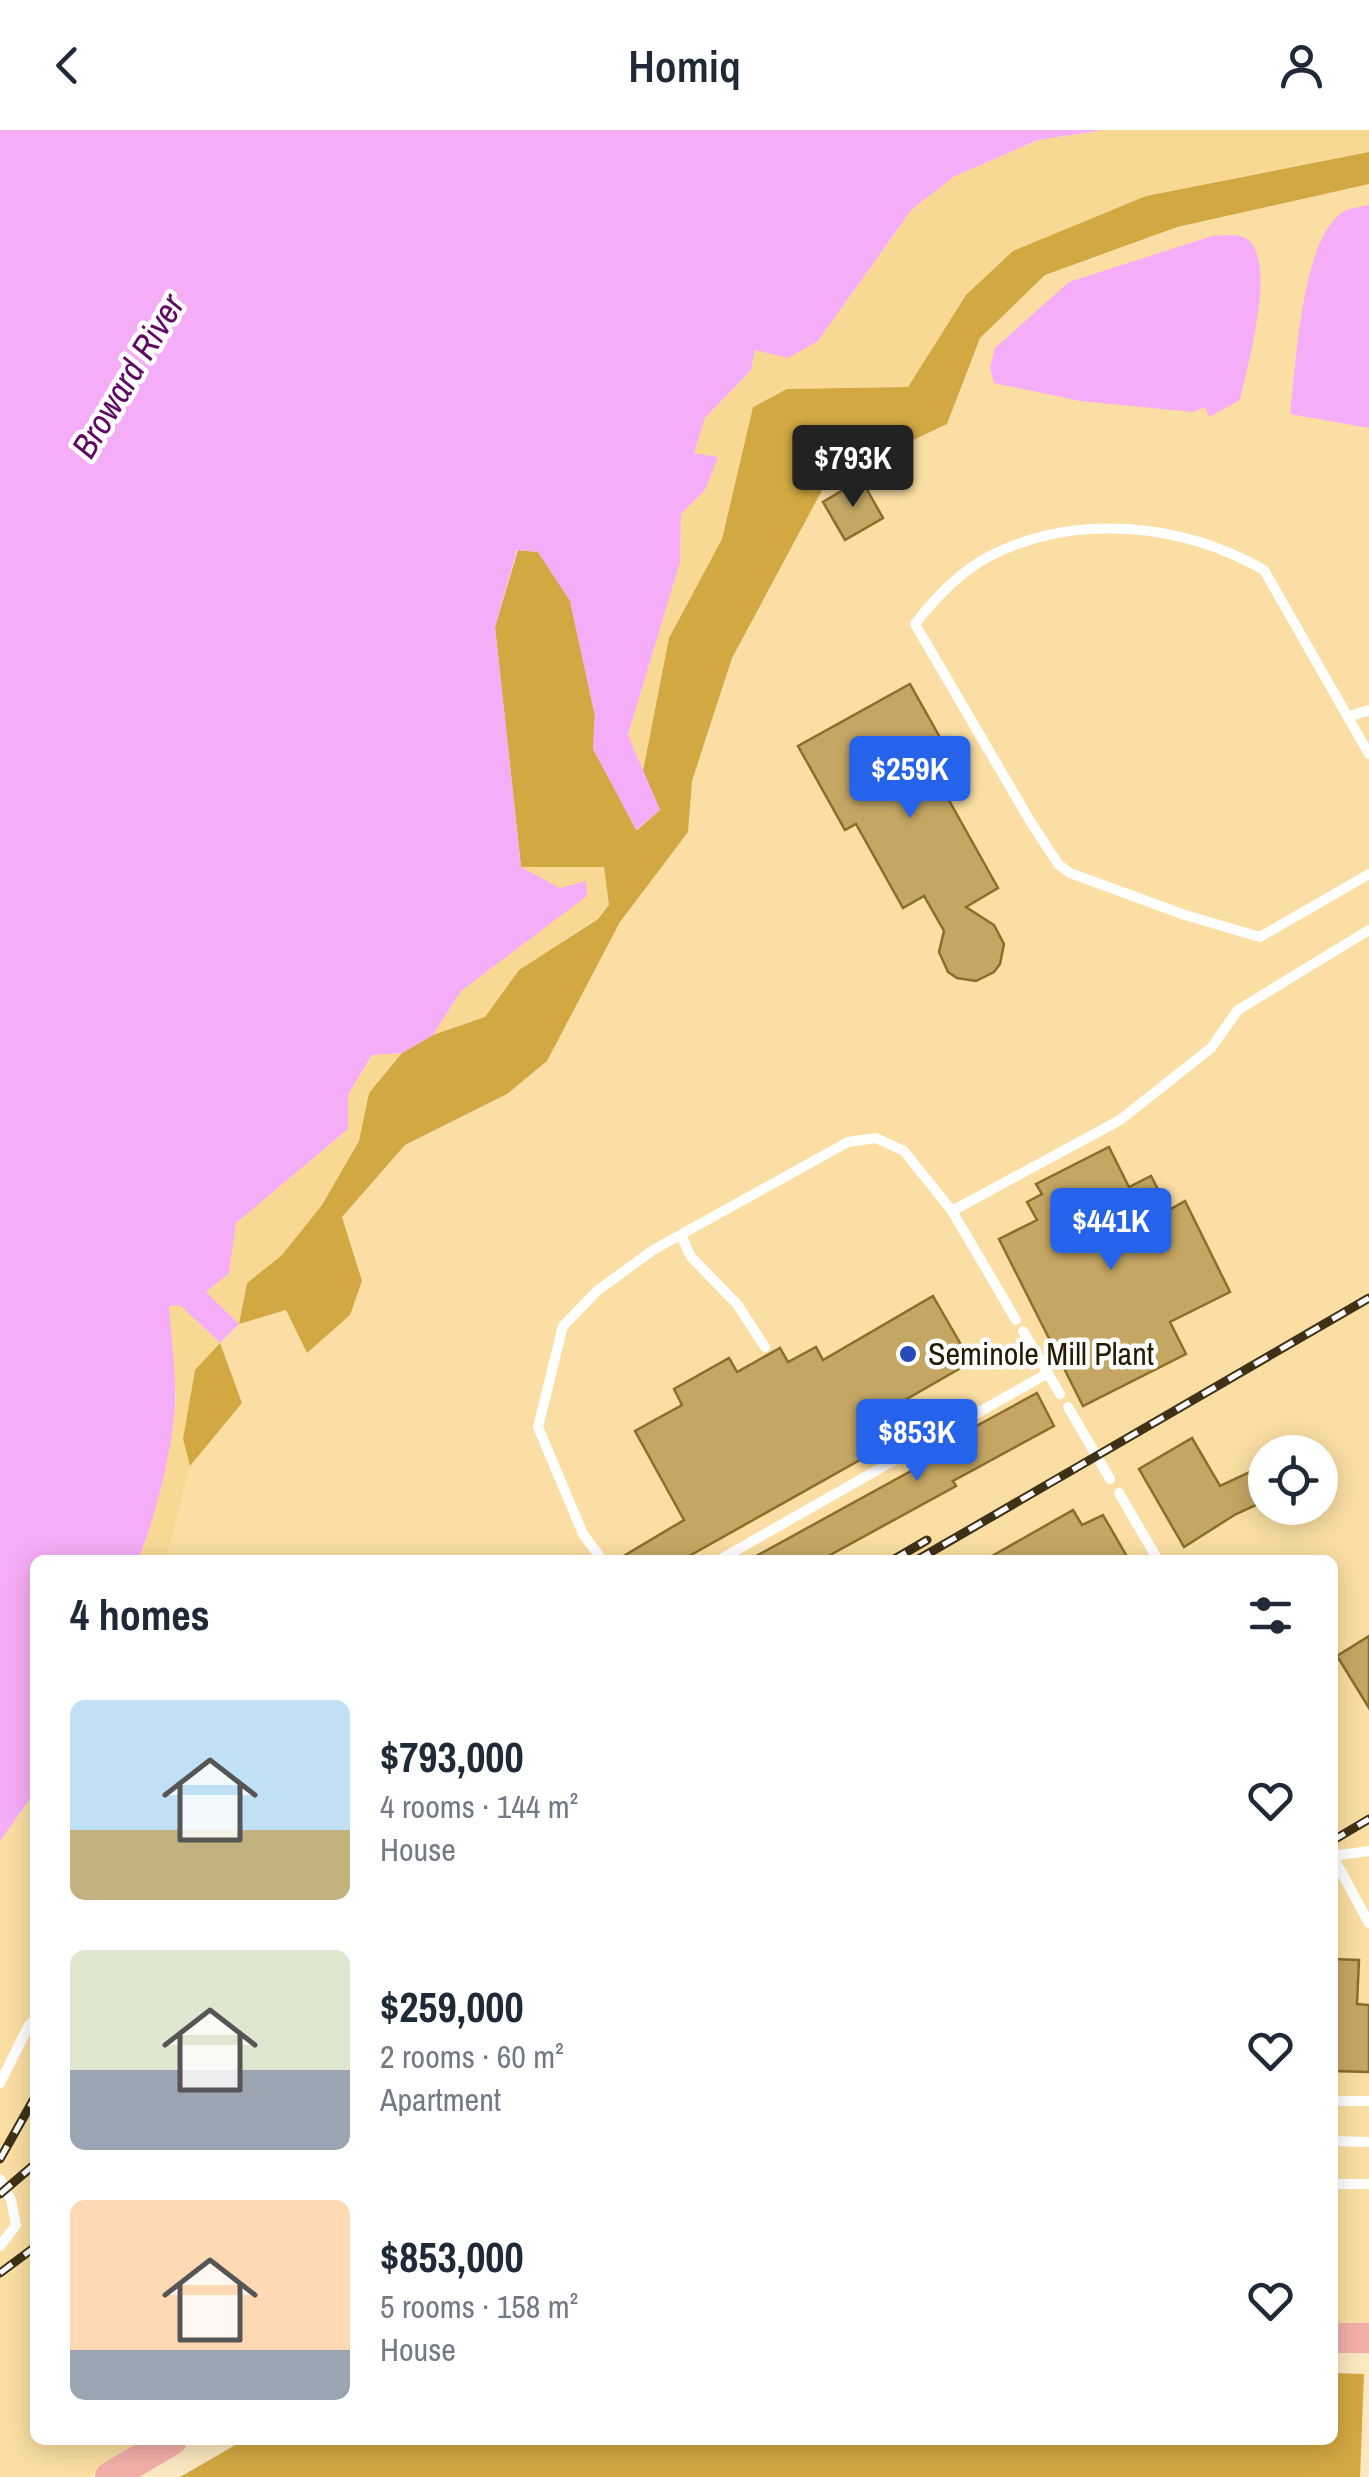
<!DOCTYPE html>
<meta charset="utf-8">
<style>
:root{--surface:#fff;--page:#f2f2f3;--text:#1f2937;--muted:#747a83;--accent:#2563eb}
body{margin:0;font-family:"Archivo Narrow",sans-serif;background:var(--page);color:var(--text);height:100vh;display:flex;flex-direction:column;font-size:38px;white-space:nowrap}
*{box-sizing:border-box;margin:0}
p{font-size:32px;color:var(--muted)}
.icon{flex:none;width:55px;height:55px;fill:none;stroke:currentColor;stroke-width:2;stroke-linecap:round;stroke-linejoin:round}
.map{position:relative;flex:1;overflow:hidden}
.details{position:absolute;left:30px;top:1425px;width:1308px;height:890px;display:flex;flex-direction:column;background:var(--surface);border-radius:15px;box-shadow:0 5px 25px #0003}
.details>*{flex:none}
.tools{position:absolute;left:1248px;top:1305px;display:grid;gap:20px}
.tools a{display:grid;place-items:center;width:90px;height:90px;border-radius:50%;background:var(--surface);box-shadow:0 5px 25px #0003;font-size:50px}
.price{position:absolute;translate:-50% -85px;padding:0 22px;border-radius:10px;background:var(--accent);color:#fff;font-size:32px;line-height:65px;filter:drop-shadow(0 2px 5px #0008)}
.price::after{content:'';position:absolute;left:50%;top:60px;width:30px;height:22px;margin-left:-15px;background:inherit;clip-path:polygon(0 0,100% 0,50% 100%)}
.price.active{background:#222;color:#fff}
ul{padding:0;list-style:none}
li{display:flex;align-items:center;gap:30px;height:250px;padding:0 40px}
li span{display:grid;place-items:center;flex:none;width:280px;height:200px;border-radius:15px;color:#555}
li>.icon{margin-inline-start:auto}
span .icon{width:120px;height:120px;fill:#fffc;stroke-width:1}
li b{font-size:42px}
h2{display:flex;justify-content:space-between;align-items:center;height:120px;padding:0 40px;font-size:42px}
header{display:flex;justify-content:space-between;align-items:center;height:130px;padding:0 40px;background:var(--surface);font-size:45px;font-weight:600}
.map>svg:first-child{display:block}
.built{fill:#fadea3;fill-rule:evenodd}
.green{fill:#f8d994}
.forest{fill:#d2a842}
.water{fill:#f6adf7}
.building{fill:#c5a764;stroke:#8a6e2a;stroke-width:2.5}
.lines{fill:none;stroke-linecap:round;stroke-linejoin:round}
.service{stroke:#fff;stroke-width:10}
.primary{stroke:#f2afa9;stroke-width:30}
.rail-casing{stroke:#3d3116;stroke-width:9}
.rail{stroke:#fff;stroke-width:5;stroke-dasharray:15;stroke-linecap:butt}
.poi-dot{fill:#284bba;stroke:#fff;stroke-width:4}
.labels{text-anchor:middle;stroke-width:9;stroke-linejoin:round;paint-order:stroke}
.poi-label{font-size:32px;fill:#251a00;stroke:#fff;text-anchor:start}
.water-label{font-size:35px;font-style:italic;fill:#5e0a62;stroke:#fff}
</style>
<header><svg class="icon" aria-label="back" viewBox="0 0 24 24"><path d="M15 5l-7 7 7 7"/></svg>Homiq<svg class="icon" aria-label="person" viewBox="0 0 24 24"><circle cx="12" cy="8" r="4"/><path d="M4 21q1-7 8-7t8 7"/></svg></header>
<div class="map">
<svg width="1369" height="2347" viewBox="0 0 1369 2347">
<rect width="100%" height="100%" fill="#fbe8c1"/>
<!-- built -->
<path class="built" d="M1369,54V2198H1332V1430H166L190,1336L242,1273L220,1213L239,1194L286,1180L308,1222L350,1185L362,1151L342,1087L405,1015L507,964L547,931L620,792L688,702L692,651L732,528L827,351L947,294L980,208L1045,145L1177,97ZM1265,1322H1320V1378H1265Z
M35,1662V2310H152L89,2347H0V1711Z"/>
<!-- green -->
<path class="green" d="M1104,0H1369V22L1146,66L966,165L908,257L788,259L753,277L722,409L669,508L643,641L628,605L680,432L681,384L705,360L717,327L694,323L705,288L751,240L755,220L818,211L912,79L955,46L1039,10Z
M521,737H604L609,775L598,788L519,840L485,887L433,905L461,861L586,766L560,758Z
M402,923L369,963L359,1011L322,1075L282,1125L247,1153L239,1194L205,1162L229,1143L236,1093L348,999V965L373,925Z
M180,1175L220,1213L195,1240L183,1309L190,1336L166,1430H138L146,1412L176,1272L169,1176Z"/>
<!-- forest -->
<path class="forest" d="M1369,22V54L1177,97L1045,145L980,208L947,294L827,351L732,528L692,651L688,702L620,792L547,931L507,964L405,1015L342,1087L362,1151L350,1185L307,1223L286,1180L239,1194L247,1153L282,1125L322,1075L359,1011L369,963L402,923L433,905L485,887L519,840L598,789L609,775L604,737H521L495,497L518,420L538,422L570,470L595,586L593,619L637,700L660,680L643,641L669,508L722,409L753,277L787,259L908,257L966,165L1013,121L1146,66Z
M220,1213L242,1273L190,1336L183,1309L195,1240Z
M1333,2243L1364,2244L1360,2347H180L244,2310H1332Z"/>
<!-- water -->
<path class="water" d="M0,0H1104L1038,10L955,46L912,79L818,211L788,228L755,220L751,240L705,288L694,323L718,327L705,360L681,384L680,432L628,605L660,680L636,700L593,619L595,586L570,471L538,422L517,420L495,497L521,737L560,758L586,751L587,766L461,861L433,905L402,923L372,925L348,965V999L236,1093L229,1143L206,1162L239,1194L220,1213L180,1175L169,1176C171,1207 176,1239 175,1270C175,1310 154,1394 138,1430H35V1662L0,1711Z
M1369,75V298L1290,284C1296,235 1301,115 1340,84C1348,78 1359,77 1369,75Z
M1212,106C1220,106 1235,104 1243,107C1281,122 1246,240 1240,270L1209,287L1205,277L1193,282L1080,271L994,253L990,238L995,218L1069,152Z"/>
<!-- building -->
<path class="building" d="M861,349L883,388L845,410L823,372Z
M910,554L956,636L936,647L998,758L966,777L994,795L1004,814L1000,834L994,842L976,851L957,848L948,842L939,822L944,801L924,766L903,778L856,694L845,700L798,616Z
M1109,1017L1129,1057L1151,1046L1169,1080L1185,1071L1230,1162L1170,1192L1186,1224L1083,1276L999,1109L1037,1090L1027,1072L1042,1064L1036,1054Z
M933,1166L971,1232L860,1296L874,1322L682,1430H617L684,1390L635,1301L682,1275L674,1259L729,1228L737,1242L780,1218L788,1232L816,1217L823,1230Z
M1037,1263L1054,1296L953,1351L956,1356L821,1430H749L940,1325L936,1318Z
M1192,1308L1220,1356L1265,1335V1371L1236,1384L1184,1417L1139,1339Z
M1073,1380L1082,1395L1103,1385L1129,1430H985Z
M1369,1506V1578L1337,1526Z
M1332,1829L1359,1830L1357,1874L1369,1875V1942L1332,1941Z"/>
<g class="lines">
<!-- service -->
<path class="service" d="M1348,587L1369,580
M1369,624L1264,440C1182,393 1074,382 988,427C958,443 935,468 915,494L1030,691L1059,735L1070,743L1185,785L1260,807L1369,744
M681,1105L691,1127L737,1174L765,1217
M1016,1190L952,1081L1120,990L1211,918L1238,880L1369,800
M1023,1201L1060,1264
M1068,1277L1110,1349
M1119,1363L1158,1430
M602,1430L583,1404L538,1297L563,1196L597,1161L653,1120L848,1012L876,1008L904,1021L952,1081
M719,1430L1048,1243
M1332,1725L1369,1793
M1332,1726L1369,1721
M0,1953L29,1895L35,1889
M1332,1971H1369
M1332,2011L1369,2012
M0,2049L11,2070L16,2095L0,2116
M1332,2054H1369"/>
<!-- primary -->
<path class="primary" d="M1332,2208H1369
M110,2347L172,2310"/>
<defs>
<path id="rail" d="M893,1430L927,1410
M917,1430L1369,1168
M1332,1711L1369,1689
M0,2029L35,1967
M0,2064L35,2034
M0,2143L35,2117"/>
</defs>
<!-- rail casing -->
<use href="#rail" class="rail-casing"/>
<!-- rail -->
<use href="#rail" class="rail"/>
</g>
<!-- markers -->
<circle class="poi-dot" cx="908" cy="1224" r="10"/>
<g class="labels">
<!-- poi labels -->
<g class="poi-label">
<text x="928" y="1235">Seminole Mill Plant</text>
</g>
<!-- water labels -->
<g class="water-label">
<text transform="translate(128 246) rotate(-59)" y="12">Broward River</text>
</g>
</g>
</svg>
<div class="tools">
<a><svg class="icon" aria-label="locate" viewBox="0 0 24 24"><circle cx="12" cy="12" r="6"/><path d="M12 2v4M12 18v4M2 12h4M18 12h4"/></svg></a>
</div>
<b class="price active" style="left:853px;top:380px">$793K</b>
<b class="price" style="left:910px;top:691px">$259K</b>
<b class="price" style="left:1111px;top:1143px">$441K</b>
<b class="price" style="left:917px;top:1354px">$853K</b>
<section class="details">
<h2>4 homes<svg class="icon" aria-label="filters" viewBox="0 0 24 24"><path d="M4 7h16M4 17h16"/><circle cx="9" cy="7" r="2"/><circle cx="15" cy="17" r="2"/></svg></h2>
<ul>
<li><span style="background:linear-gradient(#bfe0f5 65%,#c2b280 0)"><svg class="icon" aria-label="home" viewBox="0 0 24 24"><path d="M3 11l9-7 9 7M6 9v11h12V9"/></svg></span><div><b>$793,000</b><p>4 rooms · 144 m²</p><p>House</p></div><svg class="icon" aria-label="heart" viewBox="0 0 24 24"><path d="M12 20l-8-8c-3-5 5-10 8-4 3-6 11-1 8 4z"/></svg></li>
<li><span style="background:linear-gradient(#dfe7d0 60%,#9aa5b1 0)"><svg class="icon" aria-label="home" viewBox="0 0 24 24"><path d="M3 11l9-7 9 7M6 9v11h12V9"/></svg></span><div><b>$259,000</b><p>2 rooms · 60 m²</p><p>Apartment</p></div><svg class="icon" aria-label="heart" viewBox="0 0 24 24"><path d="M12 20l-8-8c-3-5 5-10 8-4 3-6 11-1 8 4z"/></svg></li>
<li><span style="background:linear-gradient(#ffd9b3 75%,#9aa5b1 0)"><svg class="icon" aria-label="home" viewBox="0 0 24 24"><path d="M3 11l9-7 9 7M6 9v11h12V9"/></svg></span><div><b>$853,000</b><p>5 rooms · 158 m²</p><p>House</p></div><svg class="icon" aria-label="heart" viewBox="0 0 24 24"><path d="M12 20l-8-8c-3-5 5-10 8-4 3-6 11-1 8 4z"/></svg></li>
</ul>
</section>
</div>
